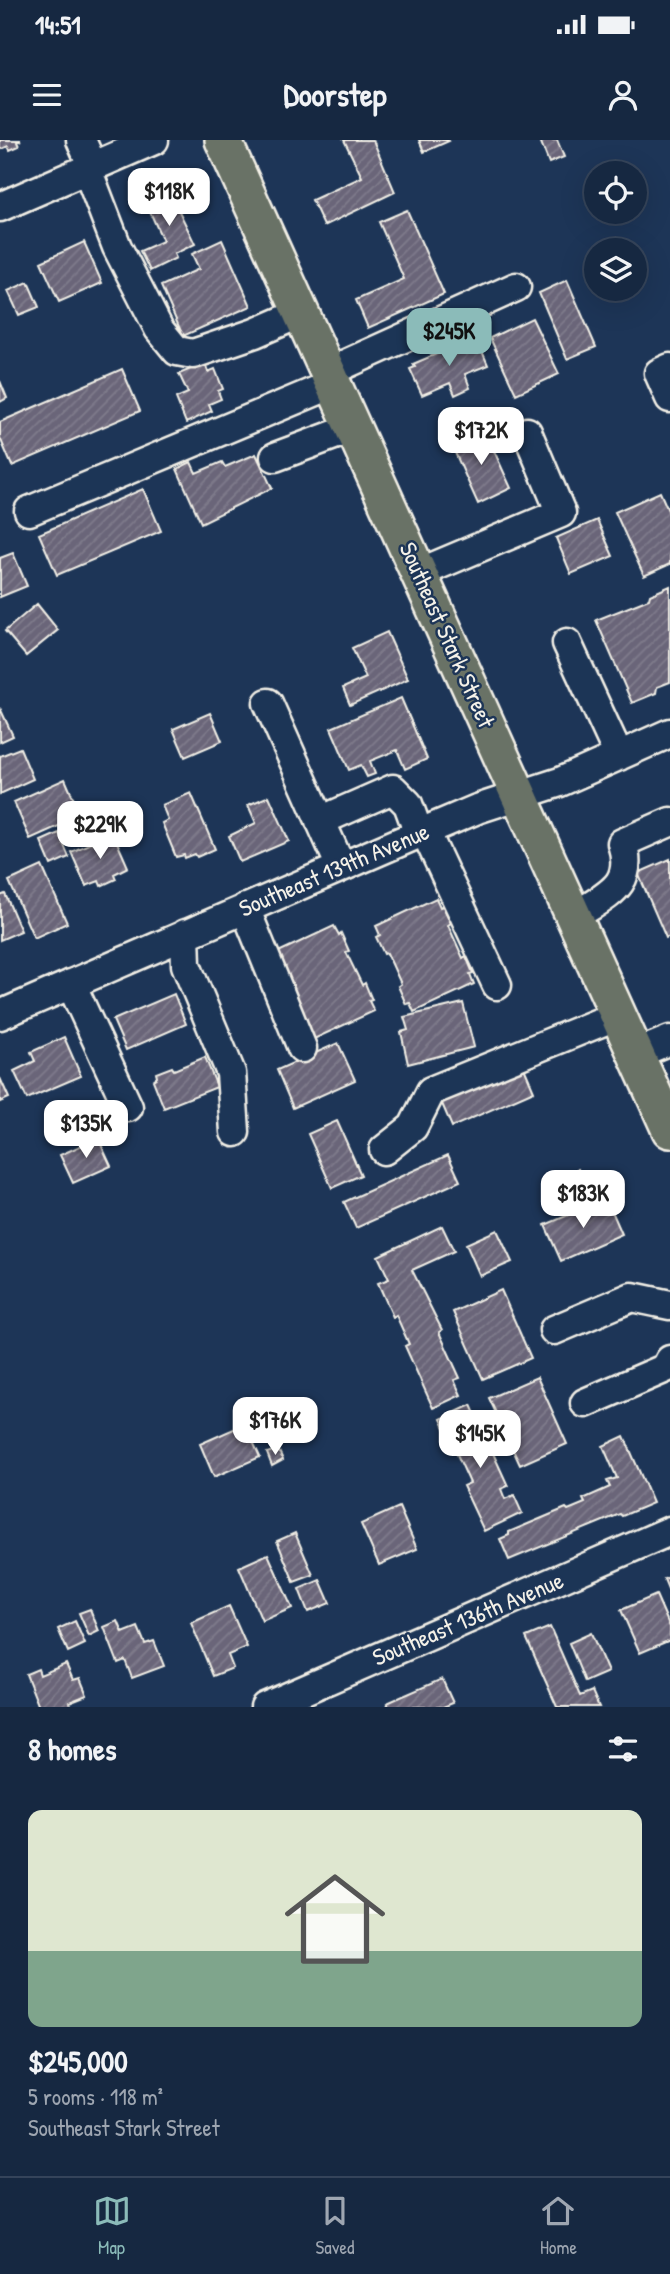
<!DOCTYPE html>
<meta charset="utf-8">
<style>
:root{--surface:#162841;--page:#1f3048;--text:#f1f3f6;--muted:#9ea6b1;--line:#35445a;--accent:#8bbbb9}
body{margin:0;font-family:"Patrick Hand",sans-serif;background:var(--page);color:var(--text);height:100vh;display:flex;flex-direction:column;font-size:26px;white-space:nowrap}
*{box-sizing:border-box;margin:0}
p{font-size:23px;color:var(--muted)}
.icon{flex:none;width:38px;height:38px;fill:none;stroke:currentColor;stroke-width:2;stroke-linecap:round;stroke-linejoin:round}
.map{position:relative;height:1567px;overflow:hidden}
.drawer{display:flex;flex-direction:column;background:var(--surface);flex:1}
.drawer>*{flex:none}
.controls{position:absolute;left:584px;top:21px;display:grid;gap:14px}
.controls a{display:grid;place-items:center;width:63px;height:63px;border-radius:50%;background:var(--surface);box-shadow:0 7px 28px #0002,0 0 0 2px var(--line);font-size:35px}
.price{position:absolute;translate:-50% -60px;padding:0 16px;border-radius:14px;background:#fff;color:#222;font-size:23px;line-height:46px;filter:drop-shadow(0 2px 4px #0008)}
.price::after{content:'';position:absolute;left:50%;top:42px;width:21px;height:16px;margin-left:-10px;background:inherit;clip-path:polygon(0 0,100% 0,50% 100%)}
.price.current{background:var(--accent);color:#111}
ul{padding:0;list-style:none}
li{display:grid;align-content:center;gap:14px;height:371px;padding:0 28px}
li+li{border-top:2px solid var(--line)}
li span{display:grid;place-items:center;height:217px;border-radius:14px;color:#555}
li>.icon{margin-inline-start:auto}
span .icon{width:126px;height:126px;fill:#fffc;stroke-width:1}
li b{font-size:30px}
h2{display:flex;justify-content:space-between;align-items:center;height:84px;padding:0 28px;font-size:30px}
.status{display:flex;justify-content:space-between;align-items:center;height:49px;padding:0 35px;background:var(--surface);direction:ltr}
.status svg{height:19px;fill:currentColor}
header{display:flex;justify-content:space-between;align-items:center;height:91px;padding:0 28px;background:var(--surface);font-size:32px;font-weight:700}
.tabs{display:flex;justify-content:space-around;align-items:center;height:98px;border-top:2px solid var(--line);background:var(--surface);font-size:19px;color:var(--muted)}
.tabs a{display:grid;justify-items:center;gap:4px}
.tabs .current{color:var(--accent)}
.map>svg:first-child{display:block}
.building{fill:url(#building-hatch);stroke:#f4f1e8;stroke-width:2}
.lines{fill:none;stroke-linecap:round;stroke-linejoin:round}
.minor-casing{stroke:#f4f1e8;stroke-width:33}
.major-casing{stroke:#f4f1e8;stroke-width:40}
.minor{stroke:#1d3557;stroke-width:28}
.major{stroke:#697266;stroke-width:35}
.labels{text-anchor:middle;stroke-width:5;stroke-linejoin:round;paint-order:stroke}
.street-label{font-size:24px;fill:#f4f1e8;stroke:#1d3557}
</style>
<div class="status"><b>14:51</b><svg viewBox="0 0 49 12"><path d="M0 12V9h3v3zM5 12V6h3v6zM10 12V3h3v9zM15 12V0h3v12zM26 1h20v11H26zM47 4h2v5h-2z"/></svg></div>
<header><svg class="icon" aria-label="menu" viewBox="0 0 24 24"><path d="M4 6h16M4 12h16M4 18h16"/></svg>Doorstep<svg class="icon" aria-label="person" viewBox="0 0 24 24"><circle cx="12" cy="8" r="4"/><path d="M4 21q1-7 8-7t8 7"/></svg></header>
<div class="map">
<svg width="670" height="1567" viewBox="0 0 670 1567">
<defs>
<pattern id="building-hatch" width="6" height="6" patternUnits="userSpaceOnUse" patternTransform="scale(1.75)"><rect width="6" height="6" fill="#6a6579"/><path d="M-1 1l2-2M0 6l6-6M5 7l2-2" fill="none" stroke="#807c8c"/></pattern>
</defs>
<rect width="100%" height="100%" fill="#1d3557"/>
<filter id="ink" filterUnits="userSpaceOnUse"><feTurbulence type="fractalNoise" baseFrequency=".0143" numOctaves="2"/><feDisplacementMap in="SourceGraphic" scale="14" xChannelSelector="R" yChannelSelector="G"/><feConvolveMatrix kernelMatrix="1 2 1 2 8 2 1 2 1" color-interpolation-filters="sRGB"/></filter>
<g filter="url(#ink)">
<!-- building -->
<path class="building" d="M0,0H21L17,2L19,6L10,10L8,6L0,10Z
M344,0H373L395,52L324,86L312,60L362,37Z
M419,0H448L449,1L424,12Z
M540,0H557L564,17L549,23Z
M191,45L197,58L177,67L195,104L174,114L176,118L150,131L140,111L163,101L147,65Z
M407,70L444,154L368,188L356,160L404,139L379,82Z
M222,100L251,166L183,196L161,146L199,129L192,114Z
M84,102L102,143L59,162L41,122Z
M567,140L596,207L567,219L539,153Z
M28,142L39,167L19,175L8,151Z
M532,178L559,234L516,254L490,198Z
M476,197L488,225L465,234L470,248L455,255L450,243L422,255L410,229L415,227L413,224Z
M205,223L208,232L215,229L223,249L218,251L221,259L209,264L212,271L186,283L176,258L188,253L179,234Z
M122,229L140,271L12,326L0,298V282Z
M0,241L7,258L0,262Z
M485,291L511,348L478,364L452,306Z
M256,314L272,348L201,383L177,329L191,322L196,333L222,322L225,327Z
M143,349L161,391L57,435L39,394Z
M660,352L670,375V424L644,436L615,372Z
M597,380L613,416L571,434L556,398Z
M13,413L27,446L0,457V418Z
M670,446V542L657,547L656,553L632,563L596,480L649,459L650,455Z
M37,464L58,490L26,516L5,491Z
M387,492L408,539L350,565L343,548L366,538L352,508Z
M401,558L427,619L405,629L397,610L370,621L375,634L367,637L361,625L349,630L331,588Z
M0,568L13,596L0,602Z
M210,573L222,601L185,617L173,589Z
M20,608L33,639L0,654V616Z
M65,639L81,676L30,699L14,662Z
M191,653L215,709L197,717L195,714L185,718L184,715L176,717L162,683L168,680L162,665Z
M269,656L289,701L240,722L229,696L256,683L248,665Z
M59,693L69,717L51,725L41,701Z
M113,693L128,727L114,734L116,739L101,746L99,741L86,746L71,712Z
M670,719V796L666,798L638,733Z
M42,726L67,783L34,798L9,741Z
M5,754L21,791L0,800V756Z
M436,758L440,767L443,766L451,783L448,785L463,818L466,816L473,833L470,834L474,844L414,872L410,863L406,864L398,846L401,844L387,813L384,814L376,797L380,795L376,786Z
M334,786L339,795L341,793L349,811L346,812L362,845L365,843L372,860L369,861L374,871L314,899L274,814Z
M174,854L186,884L126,910L113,880Z
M463,863L474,907L408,924L401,892L408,890L404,877Z
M64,897L81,936L27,959L14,931L35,921L31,912Z
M338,903L355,940L293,968L277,930Z
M205,917L217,947L164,968L153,940L157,937L156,933L172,927L174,930Z
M522,923L534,951L452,987L440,959Z
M0,938L9,958L0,962Z
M337,981L361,1035L332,1048L308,994Z
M98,998L111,1026L73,1043L60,1015Z
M448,1015L460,1041L356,1088L344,1062Z
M578,1029L587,1051L563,1062L554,1039Z
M601,1061L607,1073L612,1071L622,1094L561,1121L545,1085Z
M442,1086L454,1111L412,1130L442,1190L439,1192L460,1238L454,1240L461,1255L433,1268L405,1206L409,1204L396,1175L393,1177L378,1143L389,1139L378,1116Z
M497,1090L512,1122L480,1136L466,1104Z
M501,1150L531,1218L483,1239L453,1172Z
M537,1237L567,1304L520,1325L489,1258Z
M471,1265L508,1346L501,1349L505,1359L514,1355L522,1373L484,1391L463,1346L470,1343L441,1279Z
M245,1284L260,1317L214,1337L200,1304Z
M624,1296L653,1363L622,1376L620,1374L509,1420L500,1399L509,1395V1392L566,1368L568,1370L585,1363L583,1359L610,1347L607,1341L617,1338L603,1306Z
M278,1309L283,1320L272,1326L267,1313Z
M399,1367L417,1409L379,1425L361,1384Z
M295,1393L313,1435L294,1442L277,1401Z
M268,1414L292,1468L262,1481L239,1427Z
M670,1437V1454L664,1439Z
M320,1440L330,1463L308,1472L299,1449Z
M656,1455L670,1487V1500L640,1513L621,1470Z
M229,1466L247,1507L228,1515L233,1528L213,1536L191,1483Z
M90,1469L99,1491L89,1496L79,1473Z
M75,1481L85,1504L68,1512L58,1489Z
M118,1481L123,1493L138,1487L145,1504L154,1501L164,1526L132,1538L125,1520L118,1523L104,1487Z
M550,1487L580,1556L592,1551L599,1567H557L526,1497Z
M591,1493L608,1532L585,1542L569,1503Z
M66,1524L73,1540L80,1538L87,1555L69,1562L71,1567H39L26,1534L38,1529L40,1535Z
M442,1539L453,1563L443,1567H389L387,1563Z"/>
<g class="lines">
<defs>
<path id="minor" d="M81,0L93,27
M87,29L117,107L159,189L177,211L193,214L255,193L301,173
M0,67L154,0
M670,228L659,233L670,258
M328,232L516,147
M275,317L353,288
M29,371L333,244
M419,433L561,373L527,292
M567,503L619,616
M268,563L341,727
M320,681L393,649L408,664L419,694
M425,691L497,845
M245,768L302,908
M574,777C605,755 636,747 622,703L670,682
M185,794L186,825L231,933L235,992
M71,844L128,967
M0,875L425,691L477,669L560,642L670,593
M636,914L670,900
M384,1010L413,987L431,951L618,875
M554,1190L632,1157L670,1165
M585,1263L666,1228L670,1220
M265,1567L670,1391"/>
<path id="major" d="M223,0L670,990"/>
</defs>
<!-- minor casing -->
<use href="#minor" class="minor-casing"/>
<!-- major casing -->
<use href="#major" class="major-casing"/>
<!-- minor -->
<use href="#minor" class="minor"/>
<!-- major -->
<use href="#major" class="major"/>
</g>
</g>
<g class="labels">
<!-- street labels -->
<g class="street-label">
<text transform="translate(447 495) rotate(66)" y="8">Southeast Stark Street</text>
<text transform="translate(334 730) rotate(-23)" y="8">Southeast 139th Avenue</text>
<text transform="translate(468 1479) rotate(-23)" y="8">Southeast 136th Avenue</text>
</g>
</g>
</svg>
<div class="controls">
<a><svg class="icon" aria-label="locate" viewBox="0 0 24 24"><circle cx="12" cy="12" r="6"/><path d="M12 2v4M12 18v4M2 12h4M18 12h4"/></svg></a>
<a><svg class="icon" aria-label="layers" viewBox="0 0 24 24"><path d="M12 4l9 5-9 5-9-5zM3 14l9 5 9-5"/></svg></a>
</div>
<b class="price" style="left:169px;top:88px">$118K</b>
<b class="price current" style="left:449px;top:228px">$245K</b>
<b class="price" style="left:481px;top:327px">$172K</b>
<b class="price" style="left:100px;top:721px">$229K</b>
<b class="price" style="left:86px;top:1020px">$135K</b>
<b class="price" style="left:583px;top:1090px">$183K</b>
<b class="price" style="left:275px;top:1317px">$176K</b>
<b class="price" style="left:480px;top:1330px">$145K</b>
</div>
<section class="drawer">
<h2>8 homes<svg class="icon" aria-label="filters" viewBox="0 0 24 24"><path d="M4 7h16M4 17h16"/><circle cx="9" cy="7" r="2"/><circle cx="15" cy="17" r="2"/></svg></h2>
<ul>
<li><span style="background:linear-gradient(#dfe7d0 65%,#7fa58c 0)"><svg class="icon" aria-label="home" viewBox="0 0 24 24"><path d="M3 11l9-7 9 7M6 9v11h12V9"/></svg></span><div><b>$245,000</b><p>5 rooms · 118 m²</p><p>Southeast Stark Street</p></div></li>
</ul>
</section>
<nav class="tabs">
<a class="current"><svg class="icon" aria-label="map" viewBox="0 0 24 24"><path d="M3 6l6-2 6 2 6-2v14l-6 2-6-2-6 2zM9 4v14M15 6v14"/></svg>Map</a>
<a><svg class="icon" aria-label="saved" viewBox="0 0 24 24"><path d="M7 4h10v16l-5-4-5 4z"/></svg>Saved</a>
<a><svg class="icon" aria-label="home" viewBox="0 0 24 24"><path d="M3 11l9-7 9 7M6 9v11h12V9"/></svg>Home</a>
</nav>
